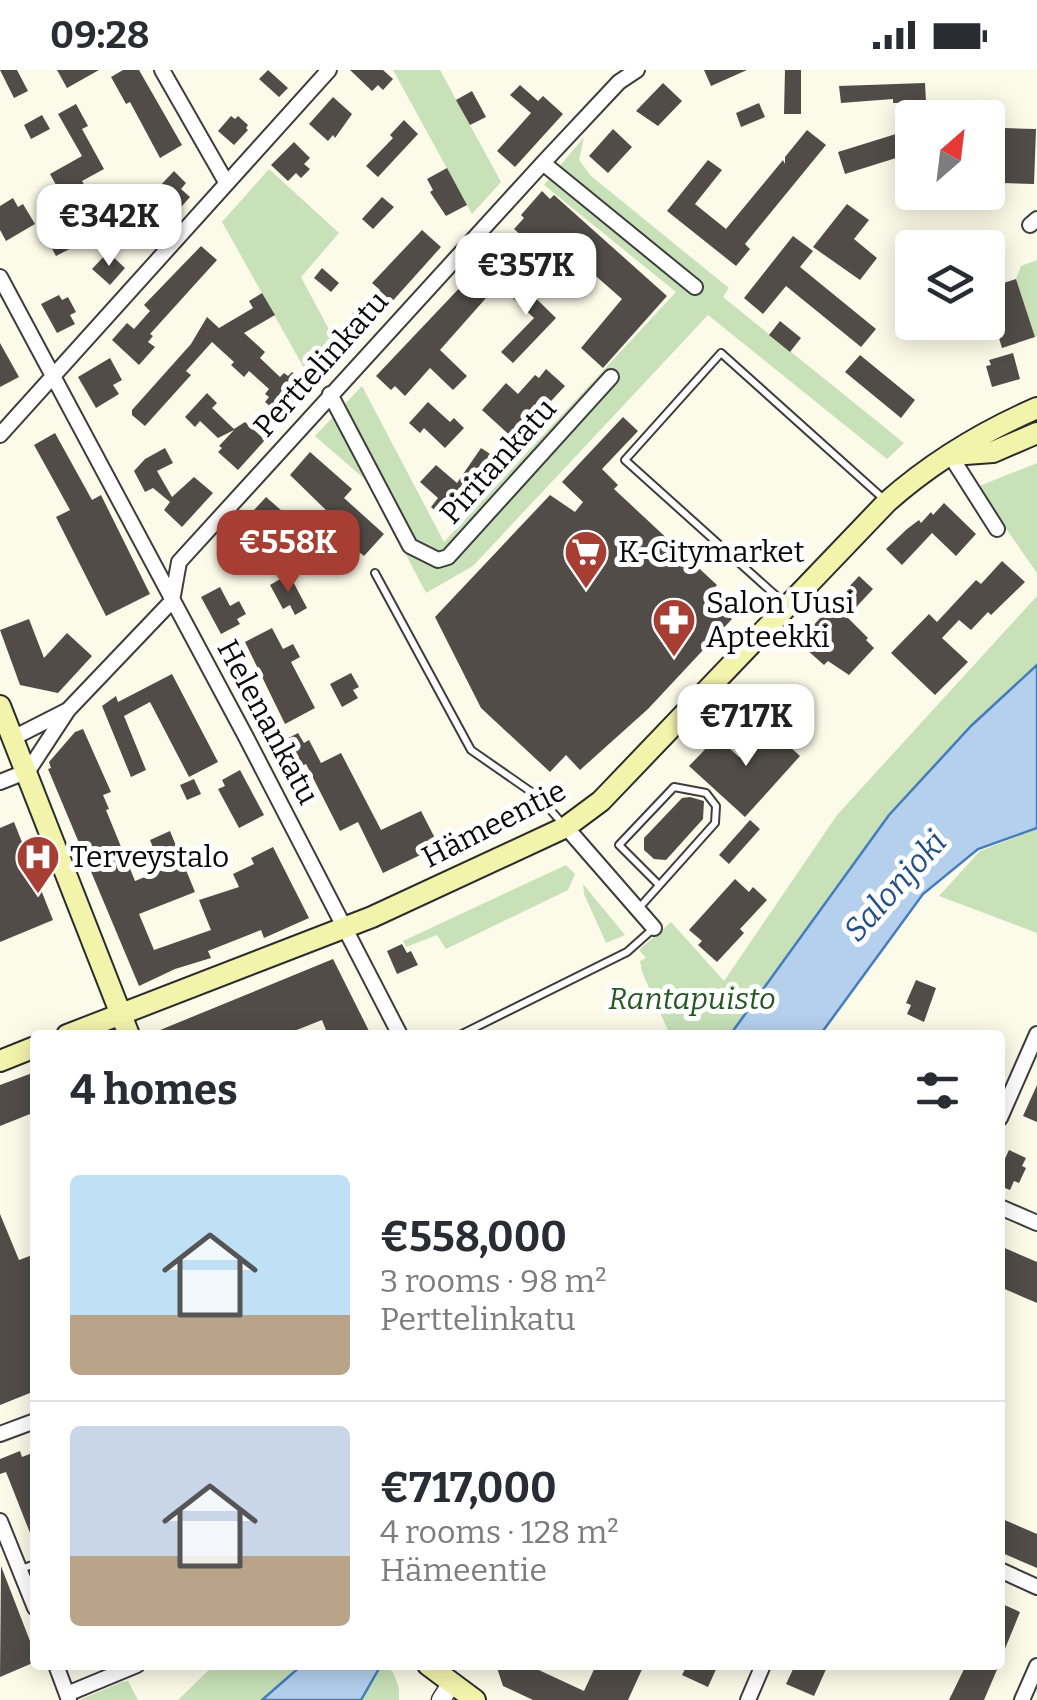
<!DOCTYPE html>
<meta charset="utf-8">
<style>
:root{--surface:#fff;--page:#f7f7f7;--text:#2b2b33;--muted:#7c7c81;--line:#e1e1e2;--accent:#a73e34}
body{margin:0;font-family:Bitter,serif;background:var(--page);color:var(--text);height:100vh;display:flex;flex-direction:column;font-size:38px;white-space:nowrap}
*{box-sizing:border-box;margin:0}
p{font-size:32px;color:var(--muted)}
.icon{flex:none;width:55px;height:55px;fill:none;stroke:currentColor;stroke-width:2;stroke-linecap:round;stroke-linejoin:round}
.map{position:relative;flex:1;overflow:hidden}
.side{position:absolute;left:30px;top:960px;width:975px;height:640px;display:flex;flex-direction:column;background:var(--surface);border-radius:10px;box-shadow:0 5px 25px #0003}
.side>*{flex:none}
.needle{width:65px;rotate:28deg}
.buttons{position:absolute;left:895px;top:30px;display:grid;gap:20px}
.buttons a{display:grid;place-items:center;width:110px;height:110px;border-radius:10px;background:var(--surface);box-shadow:0 5px 25px #0003;font-size:50px}
.price{position:absolute;translate:-50% -85px;padding:0 22px;border-radius:20px;background:#fff;color:#222;font-size:32px;line-height:65px;filter:drop-shadow(0 2px 5px #0008)}
.price::after{content:'';position:absolute;left:50%;top:60px;width:30px;height:22px;margin-left:-15px;background:inherit;clip-path:polygon(0 0,100% 0,50% 100%)}
.price.current{background:var(--accent);color:#fff}
ul{padding:0;list-style:none}
li{display:flex;align-items:center;gap:30px;height:250px;padding:0 40px}
li+li{border-top:2px solid var(--line)}
li span{display:grid;place-items:center;flex:none;width:280px;height:200px;border-radius:10px;color:#555}
li>.icon{margin-inline-start:auto}
span .icon{width:120px;height:120px;fill:#fffc;stroke-width:1}
li b{font-size:42px}
h2{display:flex;justify-content:space-between;align-items:center;height:120px;padding:0 40px;font-size:42px}
.status{display:flex;justify-content:space-between;align-items:center;height:70px;padding:0 50px;background:var(--surface);direction:ltr}
.status svg{height:28px;fill:currentColor}
.map>svg:first-child{display:block}
.green{fill:#c8e1b8}
.water{fill:#b4d0ed;stroke:#457cbb;stroke-width:2.5}
.building{fill:#514c48}
.lines{fill:none;stroke-linecap:round;stroke-linejoin:round}
.service-casing{stroke:#3d3d3d;stroke-width:10}
.minor-casing{stroke:#3d3d3d;stroke-width:18}
.tertiary-casing{stroke:#3d3d3d;stroke-width:21}
.secondary-casing{stroke:#2c2c2c;stroke-width:24}
.service{stroke:#fff;stroke-width:6}
.minor{stroke:#fff;stroke-width:14}
.tertiary{stroke:#fff;stroke-width:18}
.secondary{stroke:#f3f4ac;stroke-width:20}
.labels{text-anchor:middle;stroke-width:10;stroke-linejoin:round;paint-order:stroke}
.street-label{font-size:30px;fill:#0a0a0a;stroke:#fff}
.poi-label{font-size:30px;fill:#0a0a0a;stroke:#fff;text-anchor:start}
.park-label{font-size:30px;font-style:italic;fill:#275823;stroke:#fff}
.water-label{font-size:32px;font-style:italic;fill:#24508a;stroke:#fff}
</style>
<div class="status"><b>09:28</b><svg viewBox="0 0 49 12"><path d="M0 12V9h3v3zM5 12V6h3v6zM10 12V3h3v9zM15 12V0h3v12zM26 1h20v11H26zM47 4h2v5h-2z"/></svg></div>
<div class="map">
<svg width="1037" height="1630" viewBox="0 0 1037 1630">
<rect width="100%" height="100%" fill="#fcfbe9"/>
<!-- green -->
<path class="green" d="M393,0H440L501,112L472,144Z
M584,67L579,90L591,106L729,218L723,227L904,373L887,389L708,245L473,496L426,523L368,412L315,366L362,316L444,472L676,222L544,115Z
M269,99L339,163L301,207L342,284L314,316L222,152Z
M1037,190V266L1035,267L1016,209L1021,196Z
M1037,393V503L977,417Z
M1037,526V595L971,656L889,745L730,965H670L642,902L640,891L646,888L639,880L671,852L724,911L837,745Z
M1037,759V863L939,826L980,781Z
M566,795L575,804L568,820L446,879L437,865L406,877L403,871Z
M583,814L625,865L606,873L584,824Z
M214,1595H302L262,1630H178Z
M381,1595L393,1602L399,1618V1630H361Z
M128,1611L138,1630H79L122,1612Z"/>
<!-- water -->
<path class="water" d="M1037,595V758L978,779L923,824L820,965H730L889,745L971,656Z
M302,1595H381L361,1630H262Z"/>
<!-- building -->
<path class="building" d="M0,0H17L28,21L14,28Z
M57,0H99L67,18Z
M123,0H139L182,75L160,88L130,32L126,34L111,7Z
M268,0L288,18L279,27L259,9Z
M350,0H383L393,9L383,20L378,15L372,21Z
M704,0H747L711,16Z
M785,0H801V44H784Z
M663,13L682,31L658,56L636,41Z
M925,13L926,32L893,33V29L841,33L839,16Z
M520,15L538,31L543,26L563,44L515,97L497,81L531,43L510,25Z
M472,21L486,47L470,55L456,30Z
M333,27L352,44L335,68L333,65L328,71L309,54Z
M759,33L765,47L741,57L736,43Z
M76,34L88,56L82,59L104,99L82,111L90,125L68,137L50,104L82,86L58,44Z
M42,45L50,59L31,69L24,55Z
M231,46L235,49L238,46L248,55L246,58L248,60L234,75L218,61Z
M404,50L418,64L378,107L366,96L393,68L390,65Z
M1004,58L1036,59L1034,114L1003,113Z
M613,59L632,77L608,103L589,86Z
M912,59V83L845,104L838,82Z
M807,60L826,75L745,174L750,179L736,196L667,141L708,90L722,100L695,134L726,159L783,90L785,94V87Z
M294,72L310,88L304,94L310,99L301,108L296,103L288,111L271,95Z
M447,98L467,135L446,146L430,122L433,120L427,109Z
M174,101L186,113L181,119L190,127L173,146L156,131L163,123L158,118Z
M542,121L550,129L554,125L667,226L603,298L581,278L622,229L548,164L535,178L514,159L524,148L521,145Z
M122,126L131,142L118,150L109,133Z
M382,127L394,137L373,159L362,149Z
M13,128L18,137L23,134L35,154L6,171L0,160V136Z
M847,134L869,150L854,169L877,188L860,210L813,177Z
M66,150L79,174L56,186L43,162Z
M422,160L441,177L389,235L376,224L380,220L372,213Z
M793,166L813,181L800,197L876,259L861,277L786,216L763,244L744,228Z
M201,176L217,190L150,264L153,266L148,272L155,277L139,295L112,270L127,253L134,259L150,241L144,235Z
M108,182L125,198L110,215L92,199Z
M322,198L339,213L331,222L314,208Z
M511,204L556,248L513,293L501,282L534,248L500,216Z
M1016,209L1035,267L1002,278L988,232V218Z
M467,210L486,228L440,280L467,306L453,320L430,298L405,326L395,316L391,320L376,306Z
M262,223L275,245L244,263L265,282L260,288L280,307L284,303L288,306L292,302L311,320L285,349L265,332L269,327L265,324L269,319L249,301L244,307L231,295L234,292L212,272L186,301L191,305L145,356L132,345V340L191,274L207,247L219,258L253,238L249,231Z
M59,225L62,230L68,227L76,242L70,245L75,254L57,263L41,234Z
M356,240L371,254L347,278L333,265Z
M780,251L801,268L790,282L769,265Z
M0,273L19,307L0,317Z
M1013,283L1020,309L992,317L986,296L991,295L989,290Z
M860,285L915,330L901,348L845,302Z
M110,288L122,310L113,315L119,324L96,338L78,307Z
M546,299L565,316L515,370L482,340L506,313L518,324L535,305L539,308Z
M207,323L217,333L212,338L234,359L245,352L265,370L238,400L218,382L222,378L219,376L234,360L218,368L200,351L195,357L185,347Z
M428,332L450,352L454,348L464,358L445,378L424,358L420,363L409,353Z
M623,347L638,361L602,399L618,415L614,419L717,515L707,525L732,549L648,639L580,700L566,685L550,702L481,638L435,547L550,425L575,442L583,432L562,412Z
M55,363L92,430L101,425L150,524L106,546L56,447L70,440L34,375Z
M165,378L173,393L157,401L172,427L194,407L213,423L182,457L164,440L170,432L153,418L145,422L134,401L145,389Z
M481,378L504,393L490,413L480,407L444,448L431,437L438,428L420,412L436,395L457,413Z
M310,382L352,419L344,428L384,464L364,486L334,462L323,448L328,442L290,405Z
M266,427L298,455L283,472L274,464L254,485L253,471L237,489L222,475Z
M944,433L976,464L956,486L932,463L902,495L886,479L907,459L919,450L921,453L931,442L933,445Z
M1002,491L1025,512L991,545L988,542L971,560L959,550L942,568L968,592L935,625L891,583L929,544L937,552L976,510L981,514Z
M289,504L307,538L295,545L290,535L283,539L270,515Z
M859,506L873,519L847,547L868,568L866,570L874,578L849,605L828,591L824,595L798,572Z
M220,517L230,536L239,531L246,544L237,549L240,554L221,564L201,527Z
M29,549L44,588L67,563L92,586L58,623L20,615L0,560Z
M272,558L283,579L293,574L300,587L291,592L315,638L285,654L245,572Z
M351,603L359,617L353,620L358,628L342,637L330,614Z
M172,604L218,692L189,707L150,632L124,646L146,700L131,707L102,636L116,626L118,632Z
M767,656L800,686L745,747L689,696L717,667L739,687Z
M83,659L111,722L103,725L109,739L106,740L135,811L162,800L150,770L170,761L195,822L139,844L154,880L211,860L199,830L239,817L233,804L254,794L251,788L273,777L309,848L264,868L261,860L208,881L211,888L175,899L139,916L48,699L51,698L49,692L75,662Z
M298,663L304,673L309,670L321,693L341,683L381,760L421,741L439,776L383,803L358,752L340,761L306,694L291,701L277,674Z
M240,700L264,745L239,758L218,719L225,716L222,710Z
M194,709L201,724L187,730L180,715Z
M690,727L704,731L703,749L666,790L654,789L644,780V768L682,728Z
M750,750L760,759L729,794L719,785Z
M14,752L53,850L0,872V758Z
M735,809L749,822L753,817L767,830L740,859L744,863L717,892L698,875L702,871L689,860Z
M402,874L407,883L411,881L418,895L397,904L387,881Z
M333,889L371,965H328L322,950L284,965H148Z
M916,910L936,918L924,952L907,944L911,935L906,933Z
M35,1002V1042L0,1056V1015Z
M1037,1015V1052L1023,1046Z
M1009,1080L1026,1088L1022,1096L1026,1098L1019,1113L1014,1111L1010,1120L1000,1116V1099Z
M0,1144L19,1190L35,1184V1321L0,1335Z
M1000,1176L1037,1192V1233L1000,1217Z
M20,1381L22,1387L35,1382L34,1473L6,1402L0,1404V1389Z
M1000,1448L1037,1464V1498L1000,1482Z
M1,1496L35,1584V1592L0,1607Z
M1000,1533L1020,1542L1000,1591Z
M496,1595H528L584,1621L596,1595H644L628,1630H533L503,1616Z
M687,1595H718L708,1617L682,1605Z
M795,1595H828L814,1626L786,1614Z
M966,1595H999L984,1630H949Z"/>
<g class="lines">
<defs>
<path id="service" d="M375,503L471,680L540,728L562,753
M783,532L625,390L721,283L886,431
M639,838L715,753L716,736L706,723L674,717L619,775L659,815
M460,965L627,882L654,858
M21,1499L35,1494"/>
<path id="minor" d="M162,0L226,112
M543,93L695,217
M1030,155L1037,149
M0,207L246,667L400,965
M330,324L410,476L438,490L448,487L611,307
M0,365L329,0
M950,385L997,459
M13,668L68,640
M0,712L28,701L68,640L172,531L179,492L543,93L619,12L637,0
M566,757L654,858
M1000,1048L1037,964
M1000,1137L1037,1153
M0,1364L35,1351
M0,1451L35,1538
M1000,1500L1037,1517
M56,1595L69,1630
M67,1624L137,1595
M748,1630L763,1595
M1022,1630L1037,1596"/>
<path id="tertiary" d="M441,1630L451,1614"/>
<path id="secondary" d="M952,385L993,382L1037,363
M0,636L129,965
M67,965L372,847L566,757L601,731L887,432C932,392 982,362 1037,338
M0,991L35,977
M428,1595L475,1630"/>
</defs>
<!-- service casing -->
<use href="#service" class="service-casing"/>
<!-- minor casing -->
<use href="#minor" class="minor-casing"/>
<!-- tertiary casing -->
<use href="#tertiary" class="tertiary-casing"/>
<!-- secondary casing -->
<use href="#secondary" class="secondary-casing"/>
<!-- service -->
<use href="#service" class="service"/>
<!-- minor -->
<use href="#minor" class="minor"/>
<!-- tertiary -->
<use href="#tertiary" class="tertiary"/>
<!-- secondary -->
<use href="#secondary" class="secondary"/>
</g>
<!-- icons -->
<defs>
<symbol id="supermarket-pin" viewBox="-11 -11 22 30"><path d="M0 17L-7.5 6A9.5 9.5 0 1 1 7.5 6Z" fill="#a73e34" stroke="#fff"/><path d="M-6-5.5h2.5l.6 2H6L4.5 2H-2.5L-4.4-4H-6ZM-1.5 3.2a1.3 1.3 0 1 0 .1 0ZM3 3.2a1.3 1.3 0 1 0 .1 0Z" fill="#fff"/></symbol>
<symbol id="pharmacy-pin" viewBox="-11 -11 22 30"><path d="M0 17L-7.5 6A9.5 9.5 0 1 1 7.5 6Z" fill="#a73e34" stroke="#fff"/><path d="M-2-6h4v4h4v4h-4v4h-4v-4h-4v-4h4Z" fill="#fff"/></symbol>
<symbol id="hospital-pin" viewBox="-11 -11 22 30"><path d="M0 17L-7.5 6A9.5 9.5 0 1 1 7.5 6Z" fill="#a73e34" stroke="#fff"/><path d="M-5-5h3v3.5h4V-5h3V5h-3V1.5h-4V5h-3Z" fill="#fff"/></symbol>
</defs>
<g fill-rule="evenodd">
<use href="#supermarket-pin" x="561" y="457" width="50" height="68"/>
<use href="#pharmacy-pin" x="649" y="525" width="50" height="68"/>
<use href="#hospital-pin" x="13" y="762" width="50" height="68"/>
</g>
<g class="labels">
<!-- street labels -->
<g class="street-label">
<text transform="translate(321 294) rotate(-48)" y="10">Perttelinkatu</text>
<text transform="translate(498 391) rotate(-48)" y="10">Piritankatu</text>
<text transform="translate(268 652) rotate(62)" y="10">Helenankatu</text>
<text transform="translate(494 754) rotate(-27)" y="10">Hämeentie</text>
</g>
<!-- poi labels -->
<g class="poi-label">
<text x="618" y="492">K-Citymarket</text>
<text x="706" y="543">Salon Uusi<tspan x="706" dy="34">Apteekki</tspan></text>
<text x="70" y="797">Terveystalo</text>
</g>
<!-- park labels -->
<g class="park-label">
<text x="692" y="939">Rantapuisto</text>
</g>
<!-- water labels -->
<g class="water-label">
<text transform="translate(895 816) rotate(-48)" y="11">Salonjoki</text>
</g>
</g>
</svg>
<div class="buttons">
<a><svg class="needle" viewBox="-14 -14 28 28"><path d="M0-13l5 13h-10z" fill="#e53935"/><path d="M0 13l5-13h-10z" fill="#7c7c81"/></svg></a>
<a><svg class="icon" aria-label="layers" viewBox="0 0 24 24"><path d="M12 4l9 5-9 5-9-5zM3 14l9 5 9-5"/></svg></a>
</div>
<b class="price" style="left:109px;top:199px">€342K</b>
<b class="price" style="left:526px;top:248px">€357K</b>
<b class="price current" style="left:288px;top:525px">€558K</b>
<b class="price" style="left:746px;top:699px">€717K</b>
<section class="side">
<h2>4 homes<svg class="icon" aria-label="filters" viewBox="0 0 24 24"><path d="M4 7h16M4 17h16"/><circle cx="9" cy="7" r="2"/><circle cx="15" cy="17" r="2"/></svg></h2>
<ul>
<li><span style="background:linear-gradient(#bfe0f5 70%,#b9a48a 0)"><svg class="icon" aria-label="home" viewBox="0 0 24 24"><path d="M3 11l9-7 9 7M6 9v11h12V9"/></svg></span><div><b>€558,000</b><p>3 rooms · 98 m²</p><p>Perttelinkatu</p></div></li>
<li><span style="background:linear-gradient(#c9d6e8 65%,#b9a48a 0)"><svg class="icon" aria-label="home" viewBox="0 0 24 24"><path d="M3 11l9-7 9 7M6 9v11h12V9"/></svg></span><div><b>€717,000</b><p>4 rooms · 128 m²</p><p>Hämeentie</p></div></li>
</ul>
</section>
</div>
